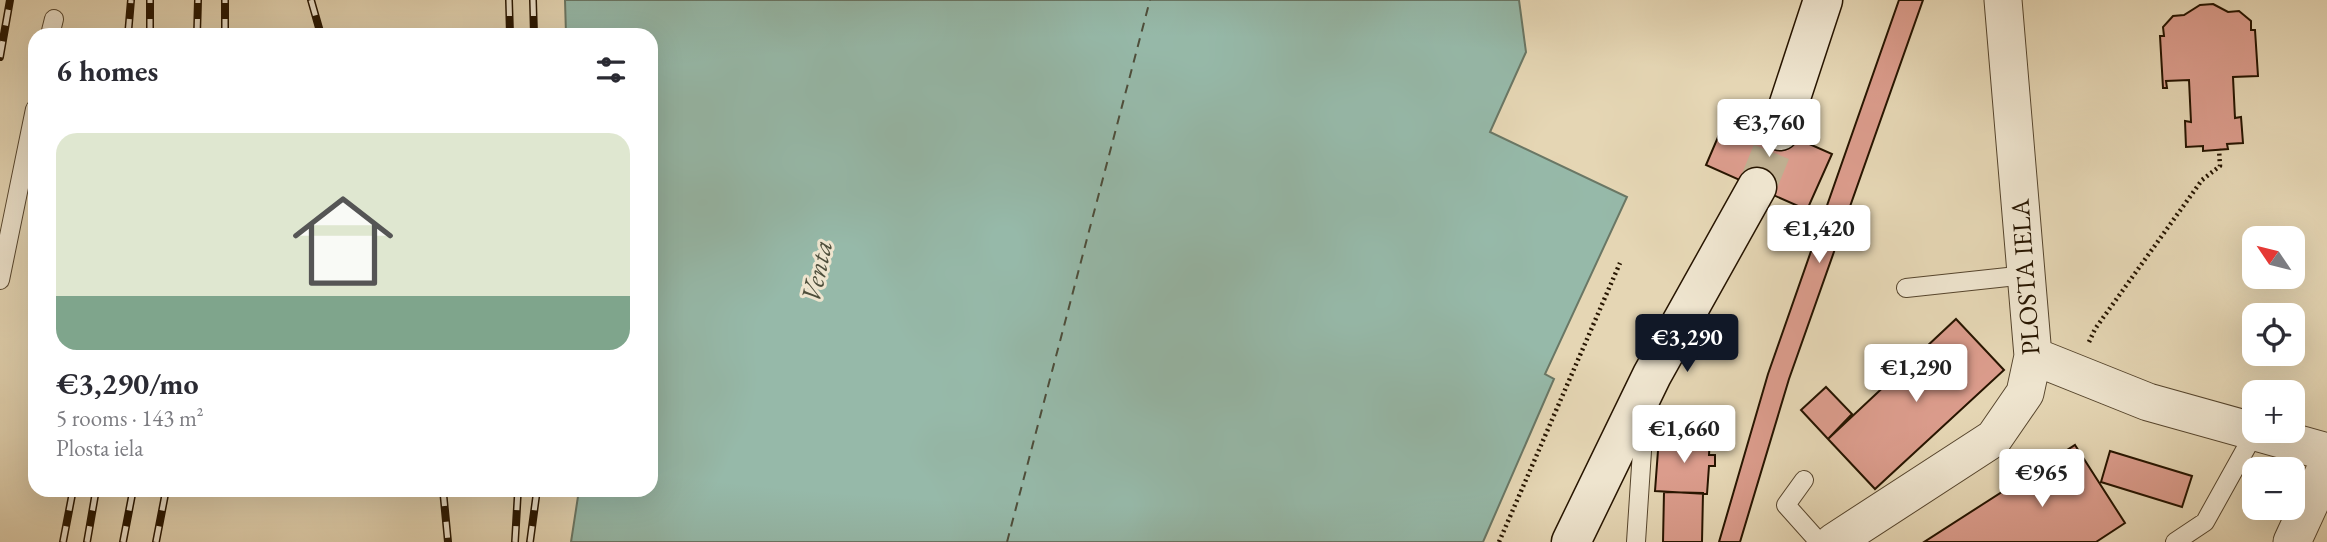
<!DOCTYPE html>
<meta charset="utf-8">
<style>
:root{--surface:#fff;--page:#f7f7f7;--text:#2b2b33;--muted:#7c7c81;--line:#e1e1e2;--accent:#111827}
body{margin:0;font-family:"EB Garamond",serif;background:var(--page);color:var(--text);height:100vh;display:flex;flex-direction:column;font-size:26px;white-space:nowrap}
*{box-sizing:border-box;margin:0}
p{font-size:23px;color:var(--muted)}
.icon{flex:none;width:38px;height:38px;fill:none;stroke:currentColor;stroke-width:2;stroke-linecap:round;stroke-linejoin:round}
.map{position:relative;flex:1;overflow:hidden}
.drawer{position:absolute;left:28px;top:28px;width:630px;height:469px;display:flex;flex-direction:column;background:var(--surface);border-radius:21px;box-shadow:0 7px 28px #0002}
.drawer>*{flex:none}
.needle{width:46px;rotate:305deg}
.buttons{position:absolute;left:2242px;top:226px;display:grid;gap:14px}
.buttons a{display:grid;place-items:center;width:63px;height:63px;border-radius:14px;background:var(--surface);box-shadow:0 7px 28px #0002;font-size:35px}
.price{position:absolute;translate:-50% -60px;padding:0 16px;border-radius:7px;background:#fff;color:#222;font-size:23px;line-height:46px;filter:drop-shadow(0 2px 4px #0008)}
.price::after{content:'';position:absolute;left:50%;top:42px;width:21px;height:16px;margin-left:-10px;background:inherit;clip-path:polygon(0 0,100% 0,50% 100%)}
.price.selected{background:var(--accent);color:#fff}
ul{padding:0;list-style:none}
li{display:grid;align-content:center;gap:14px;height:371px;padding:0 28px}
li+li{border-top:2px solid var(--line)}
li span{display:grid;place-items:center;height:217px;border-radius:21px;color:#555}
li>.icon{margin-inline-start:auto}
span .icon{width:126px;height:126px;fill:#fffc;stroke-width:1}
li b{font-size:30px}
h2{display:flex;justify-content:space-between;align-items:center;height:84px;padding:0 28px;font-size:30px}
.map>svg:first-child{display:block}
.water{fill:#96b9a9;stroke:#6a7765;stroke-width:2}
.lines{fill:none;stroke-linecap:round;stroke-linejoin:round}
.ferry{stroke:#4e4e3b;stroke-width:2;stroke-dasharray:9 7;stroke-linecap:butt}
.building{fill:#db9c8c;stroke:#271500;stroke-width:2}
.secondary-tunnel{stroke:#bfaf90;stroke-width:38;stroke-dasharray:38 19;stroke-linecap:butt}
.lane-casing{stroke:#56452d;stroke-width:20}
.street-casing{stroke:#56452d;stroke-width:39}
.secondary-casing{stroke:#271500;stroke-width:41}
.path{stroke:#271500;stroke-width:4.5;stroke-dasharray:2 3.5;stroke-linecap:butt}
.lane{stroke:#eee4ce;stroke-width:18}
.street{stroke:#eee4ce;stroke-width:37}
.secondary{stroke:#eee4ce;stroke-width:38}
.rail-casing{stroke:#271500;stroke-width:8}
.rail{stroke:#eee4ce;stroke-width:5;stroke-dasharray:16;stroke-linecap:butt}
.labels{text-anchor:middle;stroke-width:6;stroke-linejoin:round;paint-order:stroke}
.street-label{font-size:26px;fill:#271500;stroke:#eee4ce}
.water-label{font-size:28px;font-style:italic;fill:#4e4e3b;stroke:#eee4ce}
</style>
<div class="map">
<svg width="2327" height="542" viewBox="0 0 2327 542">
<rect width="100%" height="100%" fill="#e5d6b4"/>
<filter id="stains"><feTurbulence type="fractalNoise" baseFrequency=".00286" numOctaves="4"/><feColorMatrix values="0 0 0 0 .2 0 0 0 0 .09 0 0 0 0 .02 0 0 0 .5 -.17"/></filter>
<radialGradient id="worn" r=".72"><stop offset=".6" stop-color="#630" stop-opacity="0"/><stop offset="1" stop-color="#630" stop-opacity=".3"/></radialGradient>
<!-- water -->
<path class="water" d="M565,0H1519L1526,52L1490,132L1627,197L1545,374L1554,379L1483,542H571L579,490H651V35H566Z"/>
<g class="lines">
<!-- ferry -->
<path class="ferry" d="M1007,542L1150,0"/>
</g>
<!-- building -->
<path class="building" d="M1899,0H1923L1789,379L1740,542H1719L1768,374Z
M2213,4L2228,12L2239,11L2251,21V30H2255L2258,76L2233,77L2235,118L2241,117L2243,143L2227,144L2228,149L2203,151V146L2186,147L2185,121L2191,122L2189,80L2166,81L2167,88H2163L2160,36H2164L2163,27L2173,16L2184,15L2200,5Z
M1730,109L1832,154L1807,210L1706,165Z
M1956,319L2004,370L1875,489L1828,439Z
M1826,387L1852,414L1828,439L1801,410Z
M1659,437L1710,438L1709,455H1715V466H1709L1707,494L1655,491Z
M2075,445L2125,523L2096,542H1924Z
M2110,451L2192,476L2182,507L2101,482Z
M1664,492L1703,493L1702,542H1663Z"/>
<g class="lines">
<!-- secondary-tunnel -->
<path class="secondary-tunnel" d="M1757,187L1780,131"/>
<defs>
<path id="lane" d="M50,35L54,19
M0,280L35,109
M1906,288L2026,275
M1621,439L1642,451L1636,542
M1804,480L1786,505L1819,542
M2175,542L2205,522L2255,432"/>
<path id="street" d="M2033,356L2148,402L2327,452
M1834,542L1994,438L2025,393L2033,356L2003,0
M2292,542L2327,466"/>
<path id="secondary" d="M1780,131L1823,0
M1571,542L1652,375L1757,187"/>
</defs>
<!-- lane casing -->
<use href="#lane" class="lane-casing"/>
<!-- street casing -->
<use href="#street" class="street-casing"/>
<!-- secondary casing -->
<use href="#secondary" class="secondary-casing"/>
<!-- path -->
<path class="path" d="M2089,342L2095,329L2202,180L2220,166L2219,149
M1499,542L1620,263"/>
<!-- lane -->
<use href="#lane" class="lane"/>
<!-- street -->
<use href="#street" class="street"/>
<!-- secondary -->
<use href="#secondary" class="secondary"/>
<defs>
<path id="rail" d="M311,0L321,35
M509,0L510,35
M533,0L534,35
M128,35L131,0
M150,35V0
M197,35L198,0
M225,35V0
M0,57L10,0
M443,490L448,542
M63,542L73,490
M87,542L96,490
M123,542L133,490
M156,542L166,490
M515,542L518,490
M530,542L537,490"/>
</defs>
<!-- rail casing -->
<use href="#rail" class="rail-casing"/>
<!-- rail -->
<use href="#rail" class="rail"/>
</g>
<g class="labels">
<!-- street labels -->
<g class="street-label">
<text transform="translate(2025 277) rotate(-94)" y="9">PLOSTA IELA</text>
</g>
<!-- water labels -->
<g class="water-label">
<text transform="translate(816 271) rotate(-78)" y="10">Venta</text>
</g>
</g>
<rect width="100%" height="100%" filter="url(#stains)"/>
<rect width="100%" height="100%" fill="url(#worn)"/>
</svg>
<div class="buttons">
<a><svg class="needle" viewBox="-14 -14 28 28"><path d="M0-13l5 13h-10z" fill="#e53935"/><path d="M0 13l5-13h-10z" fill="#7c7c81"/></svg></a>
<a><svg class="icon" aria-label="locate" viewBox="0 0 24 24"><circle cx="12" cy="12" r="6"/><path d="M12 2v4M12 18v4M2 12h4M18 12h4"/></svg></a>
<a>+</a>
<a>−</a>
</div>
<b class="price" style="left:1769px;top:159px">€3,760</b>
<b class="price" style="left:1819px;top:265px">€1,420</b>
<b class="price selected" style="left:1687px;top:374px">€3,290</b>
<b class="price" style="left:1916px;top:404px">€1,290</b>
<b class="price" style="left:1684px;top:465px">€1,660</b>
<b class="price" style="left:2042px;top:509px">€965</b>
<section class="drawer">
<h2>6 homes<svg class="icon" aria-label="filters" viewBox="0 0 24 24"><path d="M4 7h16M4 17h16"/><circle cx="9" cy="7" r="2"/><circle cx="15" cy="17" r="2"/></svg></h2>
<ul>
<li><span style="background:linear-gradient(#dfe7d0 75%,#7fa58c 0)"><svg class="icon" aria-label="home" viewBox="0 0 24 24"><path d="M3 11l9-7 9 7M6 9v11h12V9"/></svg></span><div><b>€3,290/mo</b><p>5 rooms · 143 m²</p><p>Plosta iela</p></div></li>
</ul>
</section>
</div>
